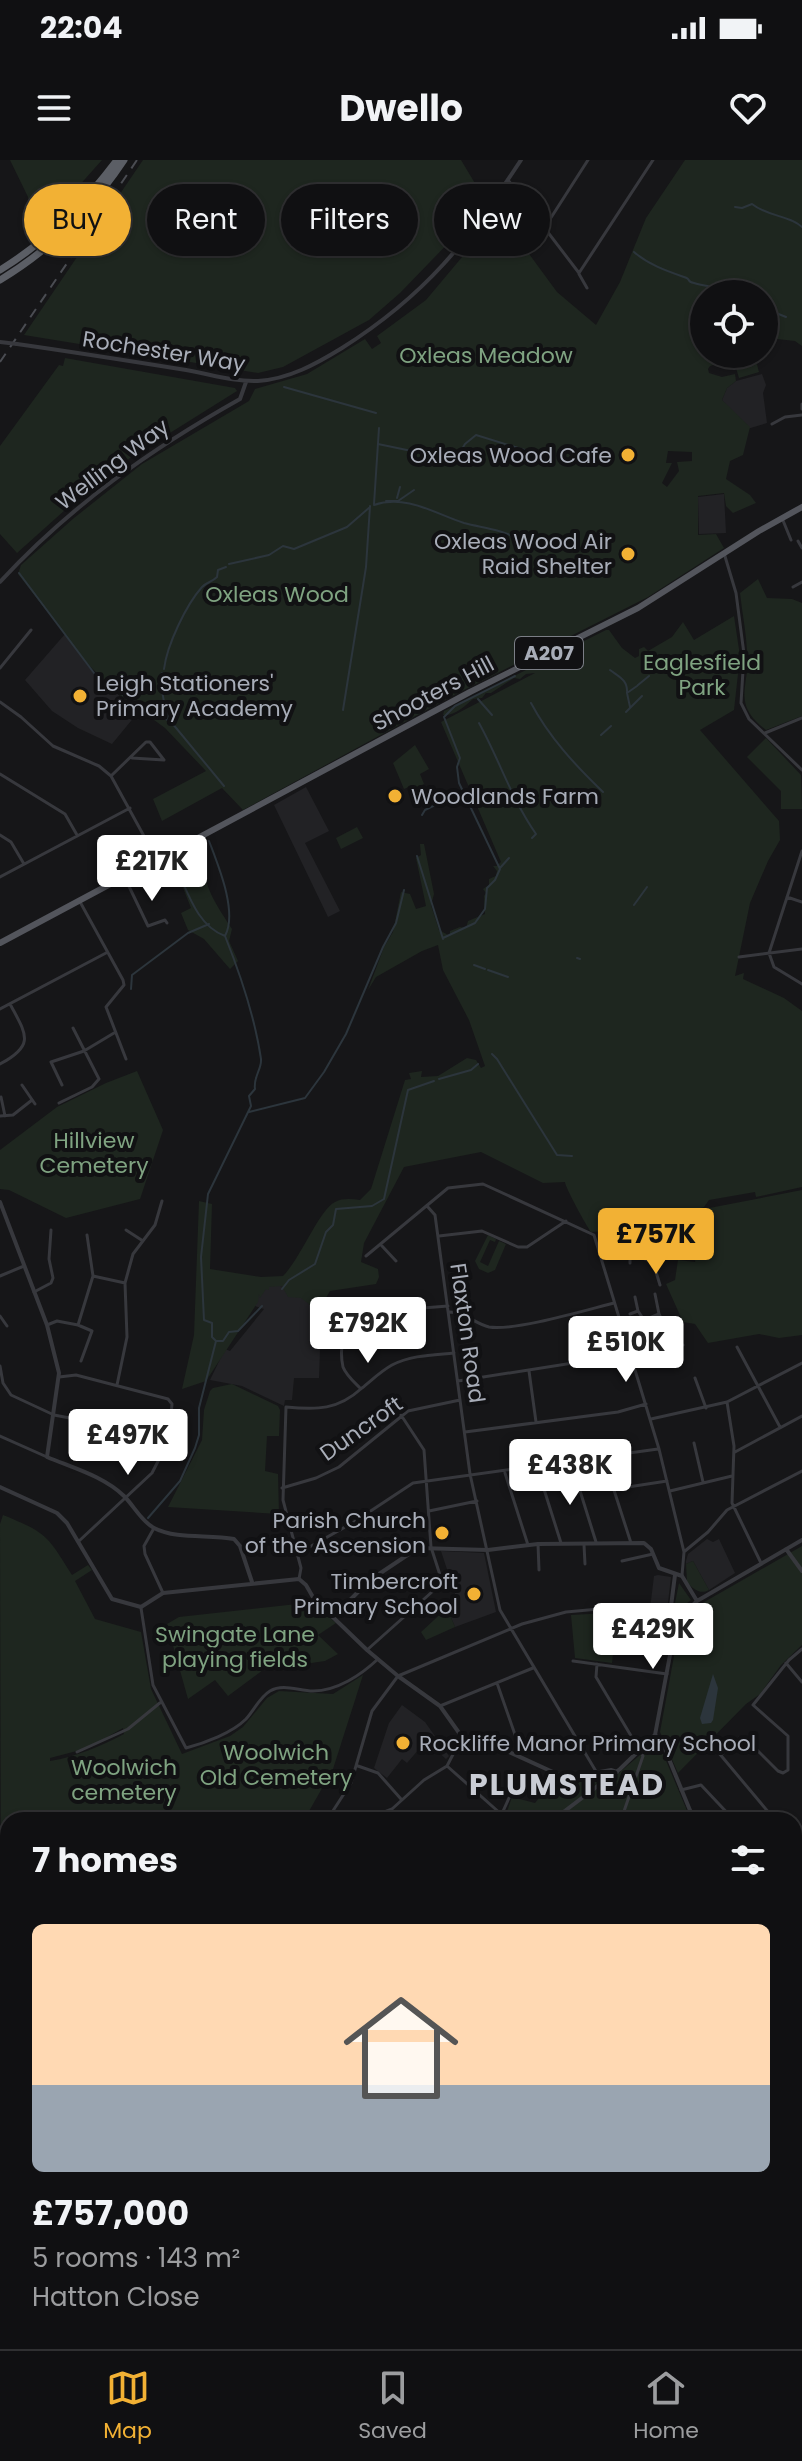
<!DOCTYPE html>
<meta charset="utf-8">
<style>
:root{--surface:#101012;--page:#1e1e20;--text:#f1f3f6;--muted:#9c9d9f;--line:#303032;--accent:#f2b134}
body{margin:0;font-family:Poppins,sans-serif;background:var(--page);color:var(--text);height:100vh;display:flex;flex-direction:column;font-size:30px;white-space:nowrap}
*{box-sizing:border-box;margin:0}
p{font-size:26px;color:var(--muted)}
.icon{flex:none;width:44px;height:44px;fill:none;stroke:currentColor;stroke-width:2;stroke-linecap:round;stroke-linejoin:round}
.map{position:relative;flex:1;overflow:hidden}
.drawer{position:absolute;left:0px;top:1652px;width:802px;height:538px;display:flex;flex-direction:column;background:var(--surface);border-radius:24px 24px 0 0;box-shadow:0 2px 6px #0004,0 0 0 2px var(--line)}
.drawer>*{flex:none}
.hud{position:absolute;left:24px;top:24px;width:754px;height:72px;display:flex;gap:16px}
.tools{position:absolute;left:690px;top:120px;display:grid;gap:16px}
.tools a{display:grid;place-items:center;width:88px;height:88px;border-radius:50%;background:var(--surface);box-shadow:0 2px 6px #0004,0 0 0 2px var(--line);font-size:40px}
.price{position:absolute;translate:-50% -68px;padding:0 18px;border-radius:8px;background:#fff;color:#222;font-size:26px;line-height:52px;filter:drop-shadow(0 2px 4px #0008)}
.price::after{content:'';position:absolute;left:50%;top:48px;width:24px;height:18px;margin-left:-12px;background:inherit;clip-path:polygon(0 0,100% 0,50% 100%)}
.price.current{background:var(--accent);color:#111}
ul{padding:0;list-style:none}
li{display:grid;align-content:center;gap:16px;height:424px;padding:0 32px}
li+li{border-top:2px solid var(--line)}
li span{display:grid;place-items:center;height:248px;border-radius:12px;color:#555}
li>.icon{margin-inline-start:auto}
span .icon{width:144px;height:144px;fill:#fffc;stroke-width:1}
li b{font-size:34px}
h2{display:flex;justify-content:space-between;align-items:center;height:96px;padding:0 32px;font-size:34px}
.chip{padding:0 28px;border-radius:36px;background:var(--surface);box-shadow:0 2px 6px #0004,0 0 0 2px var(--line);font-size:28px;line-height:72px}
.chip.current{background:var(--accent);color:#111}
.status{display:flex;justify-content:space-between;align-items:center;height:56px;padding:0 40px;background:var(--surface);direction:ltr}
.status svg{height:22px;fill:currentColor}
header{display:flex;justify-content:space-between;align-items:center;height:104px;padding:0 32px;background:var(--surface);font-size:36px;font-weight:700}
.tabs{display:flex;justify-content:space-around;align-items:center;height:112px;border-top:2px solid var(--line);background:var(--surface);font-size:22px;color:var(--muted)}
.tabs a{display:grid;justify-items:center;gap:4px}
.tabs .current{color:var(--accent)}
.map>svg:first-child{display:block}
.built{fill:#222225}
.green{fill:#1e261f;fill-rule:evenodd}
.water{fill:#2c353c}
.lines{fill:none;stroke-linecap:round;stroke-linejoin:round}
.stream{stroke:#2c353c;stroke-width:2}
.minor{stroke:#37383d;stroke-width:3}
.tertiary{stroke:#37383d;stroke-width:4}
.primary{stroke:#53555c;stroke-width:6}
.trunk{stroke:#5b5e65;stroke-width:7}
.rail{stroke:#4a4c52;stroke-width:2;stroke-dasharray:10 8;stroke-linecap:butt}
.tertiary-bridge{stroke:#37383d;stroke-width:4}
.poi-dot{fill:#f2b134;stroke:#111113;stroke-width:3}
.labels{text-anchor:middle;stroke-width:8;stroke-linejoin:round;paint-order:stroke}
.shield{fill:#111113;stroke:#7b7e86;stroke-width:2}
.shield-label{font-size:20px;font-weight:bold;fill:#a8adb8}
.street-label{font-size:22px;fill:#a8adb8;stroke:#111113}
.park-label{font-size:22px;fill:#7fa381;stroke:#111113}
.poi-label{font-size:22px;fill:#a8adb8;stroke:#111113;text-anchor:end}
.district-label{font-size:30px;font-weight:bold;letter-spacing:2px;fill:#c9ccd4;stroke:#111113}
</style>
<div class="status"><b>22:04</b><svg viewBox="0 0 49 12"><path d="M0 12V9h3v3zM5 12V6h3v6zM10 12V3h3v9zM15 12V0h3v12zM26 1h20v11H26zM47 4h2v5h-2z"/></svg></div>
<header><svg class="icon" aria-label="menu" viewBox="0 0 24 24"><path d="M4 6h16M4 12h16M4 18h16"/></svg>Dwello<svg class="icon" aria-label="heart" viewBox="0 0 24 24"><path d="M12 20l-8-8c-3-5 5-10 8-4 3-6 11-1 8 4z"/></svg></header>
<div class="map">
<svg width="802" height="2189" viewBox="0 0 802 2189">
<rect width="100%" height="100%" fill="#161618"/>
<!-- built -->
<path class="built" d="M762,214L766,225L763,233L767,263L747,269L722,240L727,228L736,221Z
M724,334L726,373L699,374L698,337Z
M65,474L100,522L140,550L112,584L78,568L52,551L25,520Z
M306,627L329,671L305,683L340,751L328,757L274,645Z
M197,685L206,701L181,714L173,697Z
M262,1122L322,1135L319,1218H294L292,1240H285L284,1246L242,1226L210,1220L225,1189L230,1191L264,1149L255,1146Z
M707,1379L713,1382L719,1379L735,1413L709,1430L693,1401L686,1404V1401L688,1394Z
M441,1391L484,1393L496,1452L455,1467L447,1448L458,1443Z
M658,1415L671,1417L667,1451L650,1449L654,1416Z
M402,1545L425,1562L449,1596L446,1599L426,1581L407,1603L402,1599L387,1618L374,1608L389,1563Z
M802,2012V2052L798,2054L794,2048V2016Z"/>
<!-- green -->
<path class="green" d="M10,0H102L35,75L28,37Z
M143,0H461L476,25L461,56L472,60L461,74L458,73L400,133L369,160L283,207L258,213L24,175Z
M685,0H802V186L795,181L777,179L772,187L764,190V134H704V194H752L710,206L708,209L709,213L722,217L735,214L736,221L727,228L722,240L750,267L743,295L730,301L726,319L750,335L756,343L733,353L726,346L724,333L698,336V375L716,374L724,388L648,437L454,535L243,650L222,628L162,661L153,639L206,611L165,568L113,530L87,503L18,414L21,405L74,358L142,304L249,241L255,229L307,214L365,179L372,189L381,183L377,176L426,140L499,53L557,132L596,165L620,122L646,58ZM668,291L692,292V301L677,302L679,311L667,327L662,323L672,303H666Z
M755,197L759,212L739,218L736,208L739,206L735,202Z
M65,198L235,228L237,231L130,298L65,350L17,393L0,374V286L59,205L63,206Z
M758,419L767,438L792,439L802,443V556L766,570C730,542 751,527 747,490C746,471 742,452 740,433Z
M734,456L740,496L734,550L700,570L779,661L780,680L768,701L750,743L735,816L744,813L743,819L784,838L802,851V1027L756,1037L755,1032L709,1040L704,1047L681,1054L678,1064L664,1078L634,1070L608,1077L610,1073L630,1065L629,1063L615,1068L612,1065L605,1071L591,1072C587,1067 565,1027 565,1022L543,1023L481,992L404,1007L364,1083L361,1102L378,1109L379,1117L376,1124L330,1131L318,1151L301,1138L288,1137L282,1126L269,1127V1130L266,1129L260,1138L259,1134L258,1142L206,1221L182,1229L194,1175L199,1041L212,1044L210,1109L261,1117L283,1116C301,1098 319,1050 335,1042C343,1038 351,1039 360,1040L371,1029L405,920L411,919L409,913L422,911L421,917L438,916L467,898L476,900L481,908L485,906L469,860L443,810L438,785L422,791L376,817L368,830L384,787L393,772L401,732L410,734L416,749L426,746L416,698L421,695L420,684H424L434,734L431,745L439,770L450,776V771L460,767L466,768L468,761L485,754L484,736L486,733L483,729L489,725V719L496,716L497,711L493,706H497L501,702L441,562L535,513L526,514L520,519L514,518L491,533H486L482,538L473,539C465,546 455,556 443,555L444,551L606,470H609L622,488L635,498L639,496V489L644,487L648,491L672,477L683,462L694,480Z
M766,578L801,615L802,649H781V631L747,597Z
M415,585L429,609L420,614L424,624L413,629L411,626L404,629L393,603Z
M357,667L363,678L341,689L336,678Z
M203,703C205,730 218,747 232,769L229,781L238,801L230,809L204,779L188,770L181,753L191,748L178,715Z
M137,911L163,970L140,1039L66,1058L9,1030L0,1029V990L57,947L106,923Z
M802,1030V1175L779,1178L759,1174L708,1183L695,1164L683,1162L666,1124L675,1120L678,1100L695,1102L699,1050Z
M488,1075L496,1079L495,1082L490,1080L480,1102L488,1106L499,1081L506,1084L495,1110L488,1113L479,1109L475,1101Z
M232,1224L278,1246L280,1250L279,1276H267L265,1311L278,1314L279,1354L168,1347L202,1280L204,1250L210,1231L213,1228Z
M3,1355C47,1373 47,1375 72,1415L88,1405L92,1410L75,1421L95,1459L141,1472L151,1529L182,1594L230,1576L243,1567L267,1538L279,1531L333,1534L363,1515L333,1609L304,1660H8V1763L1,1786L0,1364ZM123,1568L124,1574C101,1586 76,1597 50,1601V1598L88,1588Z
M802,1386V1485L781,1505L760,1534L746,1544L678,1613L660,1572L677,1480L684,1459L699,1445Z
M693,1401L709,1430C700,1435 693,1429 687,1422L686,1404Z
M679,1423L691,1440L677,1451L674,1448Z
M312,1443L336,1463L318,1475L338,1494L325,1501L263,1510L228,1536L215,1520L188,1539L167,1464L179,1457L297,1444L299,1449Z
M447,1448L455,1467L426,1480L421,1472Z
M607,1453V1457H617L612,1503L575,1498L571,1455Z
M659,1584L691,1660H504L512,1637L535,1643L547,1628L560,1634L565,1622L575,1623L600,1616L608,1622L646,1590Z
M8,2008V2182H275L267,2186L268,2189H0V2010Z"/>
<!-- water -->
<path class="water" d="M713,1514L718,1528L713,1560L711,1563L702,1564L700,1558Z"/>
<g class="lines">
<!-- stream -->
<path class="stream" d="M735,47L742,48L752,44C768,57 789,55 802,67
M634,92C649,105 667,111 684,117C693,120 685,121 694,123C707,127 720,126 731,134
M764,144H768L776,153L786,157
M284,227L376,253
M378,284L455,300V295L459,294L465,284L476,275L554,299
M397,338L400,327
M386,341H398L414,330
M374,344L379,268
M374,345C406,334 436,354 464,363C483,368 501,369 518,379
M521,380L524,382
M229,404L269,395L283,386L294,389L347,367L370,347
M19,413L97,517L111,528L171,562
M164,509C167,485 186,445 202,427C207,422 212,422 217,417L218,410L226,407
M610,510C619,517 628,520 627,533
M162,513L160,519L164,542
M638,525L649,516
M478,539L492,555
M531,543C549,577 575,605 603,632
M165,545L168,558
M630,547L627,533L637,526
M343,550L366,407L370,346
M626,552L642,536
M172,563L224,626
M479,563C499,599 512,640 536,674L532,678
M601,575L611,566
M422,655L425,650L462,632
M417,696L443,779
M500,708L509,698
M180,716C190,739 200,767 225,776
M634,745L647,727
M443,778L475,763L485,749L487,728L495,720L500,709L459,623L457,607L460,598L444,557L455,546L515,516
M577,798L580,799
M474,805L485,809
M488,810L508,817
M131,829L132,815L188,773L209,764
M492,894L497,899L557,995L572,996
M439,919L471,910L478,904
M249,952L305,938L324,912L346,874L383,787L396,763L404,730
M282,1129L289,1120L315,1104L326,1072L333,1065L336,1049L372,1046L384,1039L408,930L434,921
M216,1181H223L229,1172L238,1171L262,1146
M148,1358L180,1321L195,1288L199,1275V1248L216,1181L212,1177V1163L204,1160L201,1097L208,1034L251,946L249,936L255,929C253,917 262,909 261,899C255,858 241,816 225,776C238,752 218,705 209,681
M0,1981L8,1980"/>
<!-- minor -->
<path class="minor" d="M508,20L579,113L653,0
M545,67L588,0
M579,114L587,128
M802,244V249
M772,264L785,257L802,255
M782,358L791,380
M798,381L802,388
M724,393L736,433L744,494L741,543L749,559L802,610
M793,427L802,422
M0,508L31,470
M0,542L21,557L53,586L99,606L111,616L156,698
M765,573L802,558
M0,614L65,654L77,675
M111,616L146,582H150L164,600L132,598
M0,675L11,682L24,704
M802,691L769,793L774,807L802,824
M0,717L130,648
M125,718L148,766L165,760L167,763
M787,737L802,742
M79,740L123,820L124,825L106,847L126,899
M739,797L802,789
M0,849L106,793
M51,902L84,891L114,873
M51,902L62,925
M0,904C36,885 26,874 10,844
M22,925L35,944
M1,937L5,956
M59,943L92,927L99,919L73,868
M0,956L13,955L32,940
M427,1046L435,1055L470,1314L500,1450L597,1613
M126,1070L143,1081
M87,1075L93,1116
M439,1076L482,1071L518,1087H527L566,1061
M382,1086L396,1101
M630,1094V1103
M600,1095L619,1089L653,1102L673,1070L694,1068
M366,1096L448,1028L483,1024L594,1075L659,1289L684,1392L682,1415
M653,1102L660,1125
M0,1116L24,1106
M34,1132L51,1123L53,1118L49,1099L51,1070
M655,1134L659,1154
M635,1137L638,1151L644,1160
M448,1152C464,1151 475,1164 489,1167C516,1171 586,1150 614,1143
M630,1154L638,1151
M0,1156L7,1166
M47,1165L57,1161L78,1165L93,1116L125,1123
M78,1165L92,1171L81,1201
M623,1169L659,1154L675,1187
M737,1187L780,1267
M652,1194L683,1185
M0,1206L3,1223L11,1235L54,1255L96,1263L163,1295
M529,1211L536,1262
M59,1217L76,1215L168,1239L172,1244L169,1280L152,1313L79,1381
M695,1218L706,1248
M458,1221L630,1194
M117,1225L127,1177L125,1123L133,1094L155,1065L162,1041
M360,1228C354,1222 346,1215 343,1207C339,1189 343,1161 360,1153L448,1146
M727,1242L734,1286L732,1343L761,1403
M651,1259L727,1242L802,1203
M465,1272L618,1252L646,1244
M0,1276L47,1297
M694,1283L703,1322
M735,1292L802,1256
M604,1299L631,1383
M571,1302L596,1382
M537,1307L561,1383
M505,1313L528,1385
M282,1328L316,1318L339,1307L408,1251L460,1240
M615,1329L667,1321
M670,1331L732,1316
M429,1351L477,1341
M154,1368L144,1386L145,1394L163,1433
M538,1384L539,1410
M584,1385L585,1404
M685,1391L708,1372L727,1350L802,1311
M297,1394L354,1362L413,1323L658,1289
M622,1401L653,1394
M299,1419L301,1408L283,1340L286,1247C317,1250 338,1250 362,1228C372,1220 381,1211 392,1205C411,1195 433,1195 454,1193
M141,1448L153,1525L186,1588C205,1583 232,1573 246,1559C254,1550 260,1537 270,1531C283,1523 299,1531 313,1531C337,1531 361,1515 378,1499
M367,1490L433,1431L438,1424L440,1415L431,1387L424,1290L401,1255
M573,1501L667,1514
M786,1503L802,1522
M597,1504L596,1517L643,1596L621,1660
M497,1523L520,1589L518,1595
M440,1546L533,1508
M462,1577L447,1606L501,1654
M708,1580L775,1660
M520,1589L541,1581
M77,1592L128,1569L161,1542
M721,1595L739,1578L744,1577L778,1611L783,1613L788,1610V1576L753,1545L789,1500L802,1489
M358,1606L378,1613L401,1639
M681,1630L701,1625L734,1660
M327,1660L351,1623L372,1551L398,1516L522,1464L566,1452L599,1449L670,1454
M364,1660L392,1649L424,1620L447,1606
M499,1660L509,1638
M794,1684L802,1693
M794,1723L802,1731
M0,1788L8,1791
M794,1807L802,1817
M0,1833L8,1835
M794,1849L802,1862
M794,1869L802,1867
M4,1892L8,1907
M794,1895L802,1891
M802,1940L797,1942L802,1952
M0,1949L8,1947
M794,2061L802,2056
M794,2112L802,2107
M794,2162L802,2154
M292,2182L294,2189
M366,2182L368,2189
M512,2182L516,2189
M569,2182L576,2189
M653,2182L659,2189
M683,2189L693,2182
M767,2189L774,2182"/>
<!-- tertiary -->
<path class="tertiary" d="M17,184C73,192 130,201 186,210C210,214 233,222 258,221C289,219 316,204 342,188C426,135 468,81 521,0
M0,422C70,346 151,289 240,239L246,222
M0,1042L47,1165L59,1213L47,1297C73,1308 103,1316 124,1336C134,1346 141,1361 154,1368C177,1380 209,1374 234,1379L240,1386L252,1422
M0,1327L57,1353L67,1363L112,1439L141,1447L163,1433L299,1419L306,1425L314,1439L367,1490L398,1516L440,1546L462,1577L496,1586L566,1618L611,1610L617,1612
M786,1389L802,1411
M675,1415L670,1454L681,1459
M334,1456L370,1420L418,1388L488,1390L538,1384L644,1383L651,1389L659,1408L682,1416L697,1441
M655,1575L662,1582L694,1660
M553,1660L620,1609L655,1575L673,1479L683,1455L697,1441L802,1380
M794,1788L802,1795"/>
<!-- primary -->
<path class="primary" d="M159,698L161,700L168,694L470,532L638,448L759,371L802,347
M0,783L159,698
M0,1893L8,1891
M794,2011L802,2007
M432,2189L448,2182"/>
<!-- trunk -->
<path class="trunk" d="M0,110C46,82 85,43 117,0
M0,120C50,90 92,48 124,0"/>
<!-- rail -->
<path class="rail" d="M0,202L137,0"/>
<!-- tertiary-bridge -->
<path class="tertiary-bridge" d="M0,182L17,184"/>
</g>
<!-- markers -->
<g class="poi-dot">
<circle cx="628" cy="295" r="8"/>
<circle cx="628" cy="394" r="8"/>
<circle cx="80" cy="536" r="8"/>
<circle cx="395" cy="636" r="8"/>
<circle cx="442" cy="1373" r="8"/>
<circle cx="474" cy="1434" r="8"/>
<circle cx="403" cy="1583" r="8"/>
</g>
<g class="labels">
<!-- shield labels -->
<rect class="shield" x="515" y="477" width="68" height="32" rx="6"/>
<g class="shield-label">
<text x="549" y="500">A207</text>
</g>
<!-- street labels -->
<g class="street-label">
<text transform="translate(164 191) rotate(9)" y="8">Rochester Way</text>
<text transform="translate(112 304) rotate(-37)" y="8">Welling Way</text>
<text transform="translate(433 533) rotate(-28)" y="8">Shooters Hill</text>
<text transform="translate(468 1173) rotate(82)" y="8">Flaxton Road</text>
<text transform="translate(361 1268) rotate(-35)" y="8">Duncroft</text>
</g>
<!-- park labels -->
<g class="park-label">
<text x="486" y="203">Oxleas Meadow</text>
<text x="277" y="442">Oxleas Wood</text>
<text x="702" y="510">Eaglesfield<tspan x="702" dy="25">Park</tspan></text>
<text x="94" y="988">Hillview<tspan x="94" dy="25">Cemetery</tspan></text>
<text x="235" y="1482">Swingate Lane<tspan x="235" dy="25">playing fields</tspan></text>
<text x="276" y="1600">Woolwich<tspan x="276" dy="25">Old Cemetery</tspan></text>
<text x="124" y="1615">Woolwich<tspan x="124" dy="25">cemetery</tspan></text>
</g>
<!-- poi labels -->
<g class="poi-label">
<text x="612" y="303">Oxleas Wood Cafe</text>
<text x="612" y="389">Oxleas Wood Air<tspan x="612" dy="25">Raid Shelter</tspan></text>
<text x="96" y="531" text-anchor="start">Leigh Stationers'<tspan x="96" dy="25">Primary Academy</tspan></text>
<text x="411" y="644" text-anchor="start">Woodlands Farm</text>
<text x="426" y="1368">Parish Church<tspan x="426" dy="25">of the Ascension</tspan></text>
<text x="458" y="1429">Timbercroft<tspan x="458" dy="25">Primary School</tspan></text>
<text x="419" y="1591" text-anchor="start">Rockliffe Manor Primary School</text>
</g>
<!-- district labels -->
<g class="district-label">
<text x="567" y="1635">PLUMSTEAD</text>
</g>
</g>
</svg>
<div class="tools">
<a><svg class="icon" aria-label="locate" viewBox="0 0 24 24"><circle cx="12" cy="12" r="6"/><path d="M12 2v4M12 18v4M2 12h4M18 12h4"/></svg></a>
</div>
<b class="price" style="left:152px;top:743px">£217K</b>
<b class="price current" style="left:656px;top:1116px">£757K</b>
<b class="price" style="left:368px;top:1205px">£792K</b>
<b class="price" style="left:626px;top:1224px">£510K</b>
<b class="price" style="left:128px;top:1317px">£497K</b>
<b class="price" style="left:570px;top:1347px">£438K</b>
<b class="price" style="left:653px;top:1511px">£429K</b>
<div class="hud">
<a class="chip current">Buy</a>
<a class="chip">Rent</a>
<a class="chip">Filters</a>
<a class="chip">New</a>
</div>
<section class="drawer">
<h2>7 homes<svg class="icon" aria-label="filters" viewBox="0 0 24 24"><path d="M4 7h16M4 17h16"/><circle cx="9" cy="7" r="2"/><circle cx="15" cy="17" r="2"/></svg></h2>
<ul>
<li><span style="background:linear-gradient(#ffd9b3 65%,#9aa5b1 0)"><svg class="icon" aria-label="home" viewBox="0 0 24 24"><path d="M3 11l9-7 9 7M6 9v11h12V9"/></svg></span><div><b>£757,000</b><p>5 rooms · 143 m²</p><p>Hatton Close</p></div></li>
</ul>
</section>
</div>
<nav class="tabs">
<a class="current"><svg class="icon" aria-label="map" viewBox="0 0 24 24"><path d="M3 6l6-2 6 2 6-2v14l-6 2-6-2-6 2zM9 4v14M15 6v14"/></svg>Map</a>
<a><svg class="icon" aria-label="saved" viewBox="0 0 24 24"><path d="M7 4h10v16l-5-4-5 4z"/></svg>Saved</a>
<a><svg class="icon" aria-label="home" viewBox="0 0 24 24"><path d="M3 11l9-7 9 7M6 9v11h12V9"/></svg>Home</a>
</nav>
